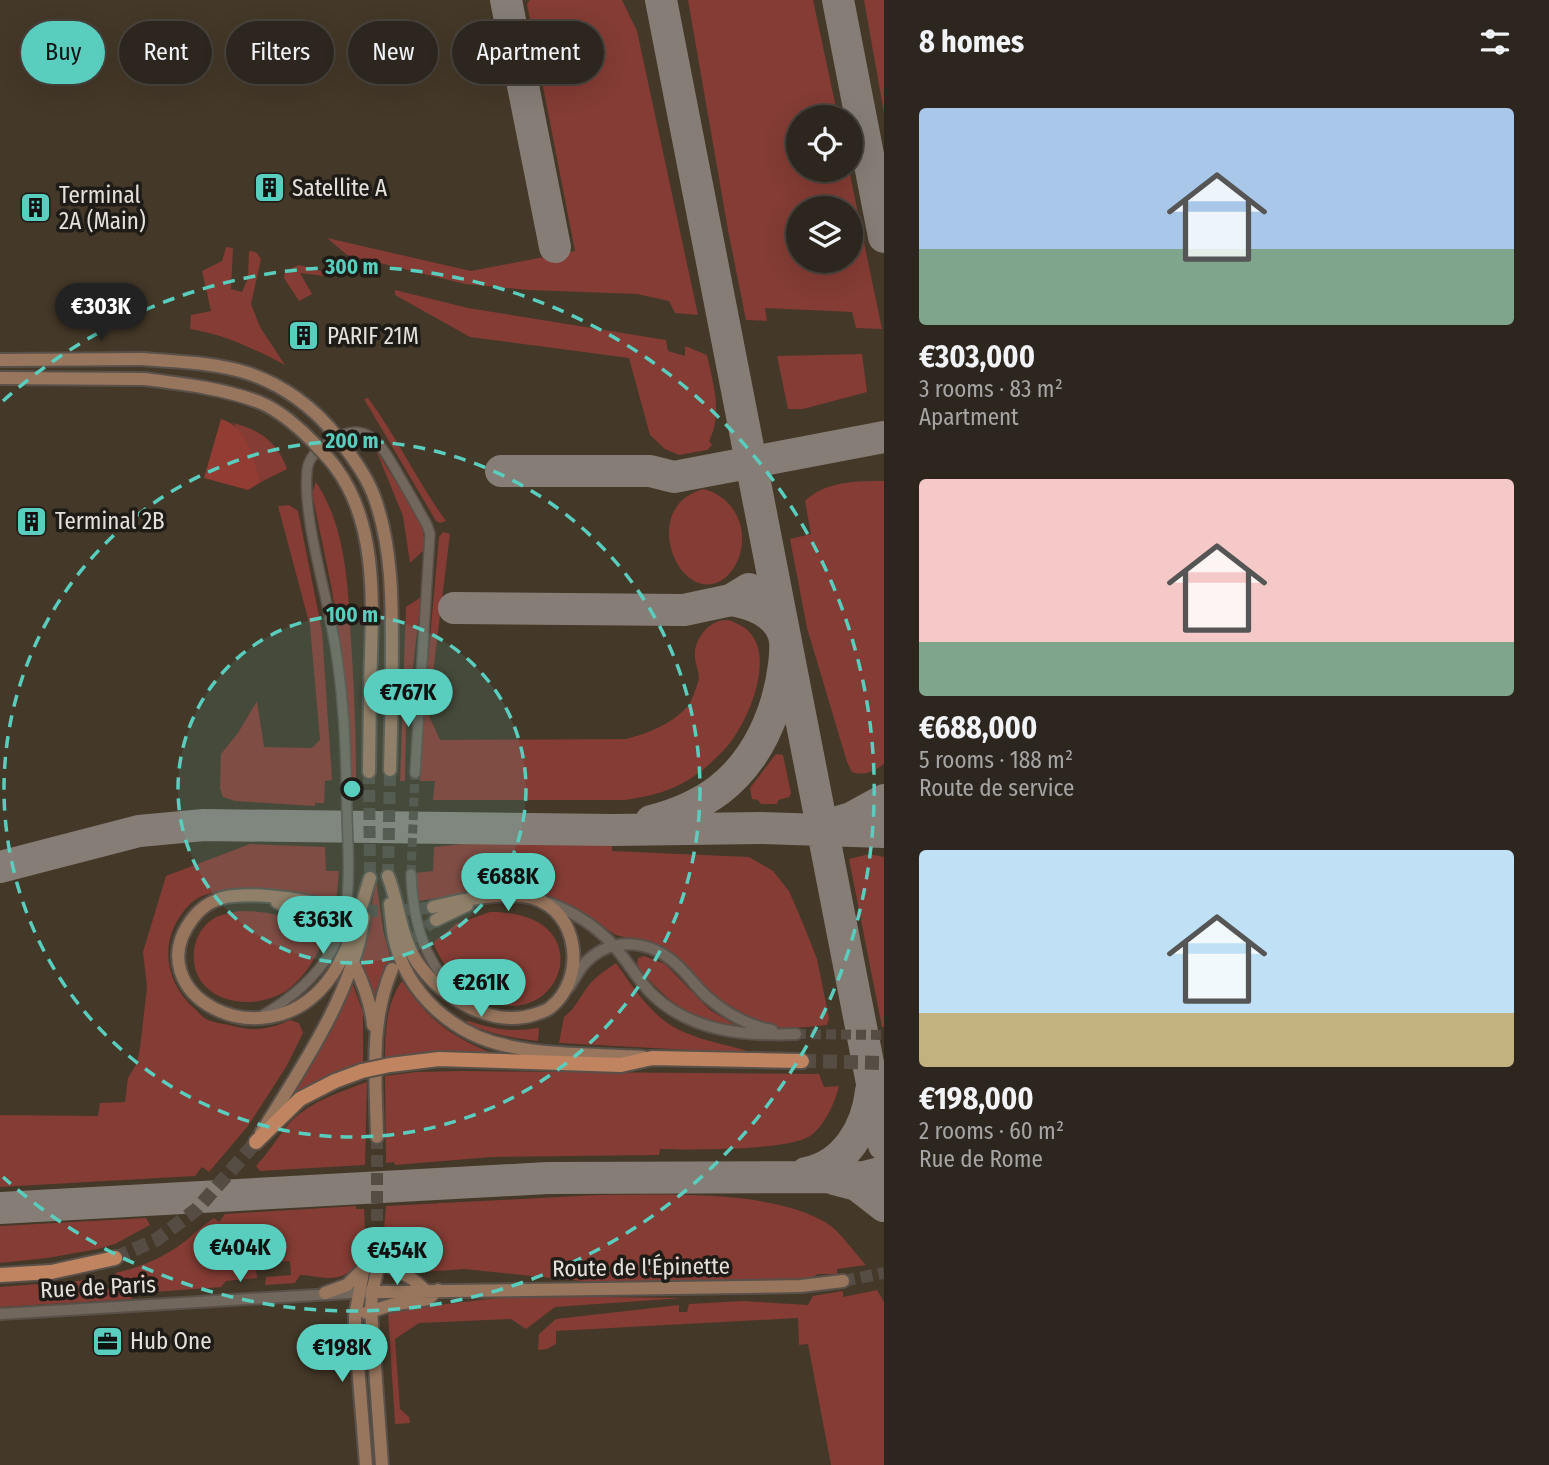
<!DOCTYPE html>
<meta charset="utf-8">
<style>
:root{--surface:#2c261f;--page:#38322c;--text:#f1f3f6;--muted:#a6a5a4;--line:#48433d;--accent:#59cebe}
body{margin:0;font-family:"Fira Sans Condensed",sans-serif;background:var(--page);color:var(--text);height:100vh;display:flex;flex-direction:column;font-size:26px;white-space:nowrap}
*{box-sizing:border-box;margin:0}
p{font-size:23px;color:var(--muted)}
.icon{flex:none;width:38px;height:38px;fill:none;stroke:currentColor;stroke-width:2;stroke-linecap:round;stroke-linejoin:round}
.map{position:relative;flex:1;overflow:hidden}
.drawer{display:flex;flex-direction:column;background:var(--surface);width:665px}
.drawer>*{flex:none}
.banner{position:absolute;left:21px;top:21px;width:665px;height:63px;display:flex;gap:14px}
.tools{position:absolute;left:786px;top:105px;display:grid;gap:14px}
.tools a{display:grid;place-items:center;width:77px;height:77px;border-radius:50%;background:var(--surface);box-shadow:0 7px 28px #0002,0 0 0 2px var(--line);font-size:35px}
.price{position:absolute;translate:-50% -60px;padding:0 16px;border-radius:24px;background:var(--accent);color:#111;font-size:23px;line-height:46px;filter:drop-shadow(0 2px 4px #0008)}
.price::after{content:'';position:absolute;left:50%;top:42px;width:21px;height:16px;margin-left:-10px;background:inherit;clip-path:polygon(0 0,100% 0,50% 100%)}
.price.active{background:#222;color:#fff}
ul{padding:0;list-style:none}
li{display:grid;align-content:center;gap:14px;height:371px;padding:0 35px}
li span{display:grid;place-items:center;height:217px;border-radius:7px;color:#555}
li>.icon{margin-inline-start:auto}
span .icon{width:126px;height:126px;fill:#fffc;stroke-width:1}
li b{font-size:30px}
h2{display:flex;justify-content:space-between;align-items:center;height:84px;padding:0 35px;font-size:30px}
.tag{padding:0 24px;border-radius:32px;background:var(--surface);box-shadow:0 7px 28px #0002,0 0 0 2px var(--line);font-size:24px;line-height:63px}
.tag.active{background:var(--accent);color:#111}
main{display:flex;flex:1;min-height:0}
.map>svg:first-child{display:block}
.built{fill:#443828;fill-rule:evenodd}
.green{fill:#843c34;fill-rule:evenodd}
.forest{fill:#933c33}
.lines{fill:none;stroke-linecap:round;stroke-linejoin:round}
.taxiway{stroke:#867e76;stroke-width:32}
.minor-tunnel{stroke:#554d44;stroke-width:9;stroke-dasharray:9 4.5;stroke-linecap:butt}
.tertiary-tunnel{stroke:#554d44;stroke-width:10;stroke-dasharray:10 5;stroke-linecap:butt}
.secondary-tunnel{stroke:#554d44;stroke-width:12;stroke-dasharray:12 6;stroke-linecap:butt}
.primary-tunnel{stroke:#554d44;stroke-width:14;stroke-dasharray:14 7;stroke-linecap:butt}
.minor-casing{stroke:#595149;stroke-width:12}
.tertiary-casing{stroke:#595149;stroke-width:14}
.secondary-casing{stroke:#595149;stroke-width:16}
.primary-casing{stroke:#595149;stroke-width:18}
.minor{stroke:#71675c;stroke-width:9}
.tertiary{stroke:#71675c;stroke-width:10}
.secondary{stroke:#98765e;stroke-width:12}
.primary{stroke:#c08560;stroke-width:14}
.secondary-bridge-casing{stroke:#595149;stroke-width:16;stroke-linecap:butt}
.primary-bridge-casing{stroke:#595149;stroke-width:18;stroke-linecap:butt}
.secondary-bridge{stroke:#98765e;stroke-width:12}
.primary-bridge{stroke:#c08560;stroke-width:14}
.ring{fill:none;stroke:#59cebe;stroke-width:3.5;stroke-dasharray:12 9}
.labels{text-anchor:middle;stroke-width:7;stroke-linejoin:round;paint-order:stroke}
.poi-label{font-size:23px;fill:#e6e0da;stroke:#1f1b17;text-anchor:start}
.street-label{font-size:23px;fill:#e6e0da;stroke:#1f1b17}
.centre{fill:#59cebe;stroke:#1f1b17;stroke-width:3.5}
.ring-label{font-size:21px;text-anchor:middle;font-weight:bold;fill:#59cebe;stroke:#1f1b17;stroke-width:7;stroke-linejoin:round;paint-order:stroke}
</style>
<main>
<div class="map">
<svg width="884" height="1465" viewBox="0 0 884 1465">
<rect width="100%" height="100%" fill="#3b3329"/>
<!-- built -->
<path class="built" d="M0,0H884V1465H0ZM798,117H850V170H798ZM798,208H850V261H798Z"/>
<!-- green -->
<path class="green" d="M530,0H622L637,31L698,315L675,313L669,301L637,294L529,290L465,284L347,255L327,238L471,271L575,251L527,4Z
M688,0H813L838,117H798V170H849L882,329L856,328L852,312L765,308L767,321L746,320L728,230ZM850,208V261H798V208Z
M864,0H884V113Z
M226,247L233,248L231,289L242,292L248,278L249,251L256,252L261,259L251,304L260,327L285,365C252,348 226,335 190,329L191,315L211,311L202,271L222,261Z
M299,265L325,272V276L300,273L312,294L299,301L284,278L285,271Z
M395,290L468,308L666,340L668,351L685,356V346L707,355C713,383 723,414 709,441L712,445L707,450L679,455L665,449L650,435L629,358L470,337L395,295Z
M862,354L867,392L803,409H788L777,356Z
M368,398C397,437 417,481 446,521L440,523L436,521L364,399Z
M233,423C260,430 277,441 287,469L261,482L248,444Z
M376,450L419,519L423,529L425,549L410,563L403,516Z
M884,481V764C873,772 864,776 852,772L847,762L807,628L790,539L811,534L805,501C825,481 857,481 884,481Z
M316,482C346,528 348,585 351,639C354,686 356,732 356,780L351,779L344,673L332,590L312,493Z
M703,489C730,495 747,522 741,550C739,561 733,571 725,578C681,611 636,508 703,489Z
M289,505L298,511L322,631L332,780L325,781L324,803H315V806L235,801L223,797L220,788L221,754L238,733L257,701L264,747L312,748L320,740L310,626L278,506Z
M443,532L450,534L430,697L429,716L440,740L626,739C649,733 675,723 690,703C693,697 698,684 699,678C699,671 695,664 695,657C693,641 708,620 726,620C732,620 740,625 745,628C779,653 747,727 723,751C692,783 668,794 625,800H433L435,781H420L423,717L439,537Z
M421,597L406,728L405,781H400L406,607Z
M776,754L783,755L791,793L789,797L778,800L777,804H761L758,800L752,799L750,788Z
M599,829L612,845V851L749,857L773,871L789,891L804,926L817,959L829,1018L827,1025L785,1029L755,1021L723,1005L664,947L616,935L561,901L537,893L484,891L418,901L415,873L433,871L434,847Z
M250,844L325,847L326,871H339L336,903C305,897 262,884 231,889C219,890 199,895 191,903C158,935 162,981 196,1010C199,1013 203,1018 208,1020C214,1022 222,1024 229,1025C252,1032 269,1030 290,1020L299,1023L303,1033L286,1067L248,1126L209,1172L202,1167L195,1176L0,1187V1115L98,1116L100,1103L125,1102L128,1078L137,1063L140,1048L147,987L143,952L166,876Z
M869,854L884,857V1027H882L849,859Z
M376,880L383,930L392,964L379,998L374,999L359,963L364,952Z
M239,911C273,911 299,917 322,944C314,960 305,976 290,988C267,1006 226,1008 205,986C187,967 191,933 213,919C221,914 230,913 239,911Z
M490,912C602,911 564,1029 491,1002C458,989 448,974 433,943L456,924Z
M644,956L665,964L710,1010L743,1030C689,1018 679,1011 641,972L637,965L638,958Z
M616,963C630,983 644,1004 662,1019C684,1037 718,1043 745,1050L746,1053L559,1043L564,1017C576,1008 580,996 589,985C596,976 606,970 616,963Z
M351,980L363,1012V1064L286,1103Z
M402,981C430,1021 447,1034 491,1053L492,1056L385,1059C385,1032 386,1004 402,981Z
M469,1021C496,1030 511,1032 539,1028L538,1041C511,1038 489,1034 465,1022Z
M462,1071L819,1074L824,1087L839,1086C835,1102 825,1126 810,1136C786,1151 691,1150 660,1149L659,1155L492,1157L395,1165L394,1162L386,1163L385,1076L416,1072Z
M367,1082L365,1165L260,1171L256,1166C267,1154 276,1140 286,1127C307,1102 338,1093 367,1082Z
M597,1195C662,1195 769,1189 825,1222C840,1231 853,1251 866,1265L837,1269V1274H818L807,1280L591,1282L464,1269L410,1273L399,1269L388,1258L389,1248L384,1230L386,1206Z
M356,1206V1209H364C366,1235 366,1279 328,1278C319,1278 310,1275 300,1275L295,1283L265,1285L266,1277L291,1275L290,1261L265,1263V1266L256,1267L257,1278L226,1281L221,1287L155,1292L146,1287L119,1283L115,1273C139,1268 165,1257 184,1242C195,1233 203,1225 214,1218L219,1222L225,1214Z
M146,1218L150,1225L115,1244L98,1249L47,1258L0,1263V1226Z
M90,1280L111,1290L130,1294L132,1299L0,1307V1287Z
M877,1290L884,1302V1465H831L808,1344L799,1345L798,1318L556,1331V1344L547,1349L538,1350L539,1334L556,1319L679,1305V1312H687L689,1304L744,1301L808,1305L813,1296L843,1291V1297Z
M515,1296L683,1298L555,1307L526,1329L511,1319L419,1323L395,1339L400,1409L409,1417L410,1423L395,1424L388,1311Z"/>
<!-- forest -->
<path class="forest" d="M221,419C249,428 252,457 261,482L248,490L204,478Z"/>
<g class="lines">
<!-- taxiway -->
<path class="taxiway" d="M506,0L555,247
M661,0L884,1145
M838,0L884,237
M501,471H650L674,477L884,437
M454,608L684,610L731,600L749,589
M651,821C675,815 699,805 719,790C758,760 778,712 784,665C785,655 787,642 783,633C776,612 750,603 731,600
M831,824L851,818L884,800
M0,867L139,831L204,825L613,830L761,828L884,832
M806,1173C845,1166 867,1128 871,1091
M834,1179L857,1185L884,1206
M0,1208L548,1178L864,1177L884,1172"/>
<!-- minor-tunnel -->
<path class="minor-tunnel" d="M411,874L415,773"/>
<!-- tertiary-tunnel -->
<path class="tertiary-tunnel" d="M796,1034L884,1035"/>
<!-- secondary-tunnel -->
<path class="secondary-tunnel" d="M369,772L370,878
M388,876L390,770
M330,906C364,913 398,912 433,907
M325,930L340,943L350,958
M392,969C404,950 417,932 436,920
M377,1239V1137
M843,1281L884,1273"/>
<!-- primary-tunnel -->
<path class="primary-tunnel" d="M802,1061L884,1063
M115,1258L156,1240L197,1209L256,1142"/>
<defs>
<path id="minor" d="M411,874C413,924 425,966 464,999
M263,1015C291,998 315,979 332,950C354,910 348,858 347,814C346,751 344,686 331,624C323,581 303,514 307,472C308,456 318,450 331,441C369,415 384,450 401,479C410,494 418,509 427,525L430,534L415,773"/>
<path id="tertiary" d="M546,902C571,910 596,926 613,945C628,961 638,981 654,996C693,1032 745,1036 796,1034
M569,987C575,978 580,967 588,960C614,936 651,941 676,964C687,973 695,986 706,996C724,1012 748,1026 772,1030
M0,1314L366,1292"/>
<path id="secondary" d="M0,360L143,359
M0,378L144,379
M390,770L392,688
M369,772L370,692
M388,876C399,904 400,936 417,962C442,998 492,1029 536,1014C541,1012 547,1011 551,1007C586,979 580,912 533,898C505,890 461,900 433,907
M277,902L303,914L325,930
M390,904C391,915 392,926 394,937C406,993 453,1035 508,1046C552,1056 599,1054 643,1057
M330,906C302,900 262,893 234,896C218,897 203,905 193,918C135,993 263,1063 327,982C350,953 359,913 370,878
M436,920L467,905
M355,966C364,985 371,1004 373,1025
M261,1133C301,1068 353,993 364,917
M377,1137C376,1081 369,1022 392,969
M377,1239V1272L372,1292L371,1311L382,1465
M380,1250C385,1265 393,1270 407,1276C414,1279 420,1286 425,1290
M364,1267L355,1316V1328L366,1465
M372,1292L744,1287L801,1286L843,1281
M325,1293L347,1285L364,1268
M366,1313L391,1305L428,1299L438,1290"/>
<path id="primary" d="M390,1065L439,1059L621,1065L652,1058L802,1061
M256,1142L300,1099L335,1081L362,1071
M0,1275L51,1272L115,1258"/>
</defs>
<!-- minor casing -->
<use href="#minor" class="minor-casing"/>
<!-- tertiary casing -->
<use href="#tertiary" class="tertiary-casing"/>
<!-- secondary casing -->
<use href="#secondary" class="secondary-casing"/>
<!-- primary casing -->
<use href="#primary" class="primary-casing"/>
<!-- minor -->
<use href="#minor" class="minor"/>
<!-- tertiary -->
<use href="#tertiary" class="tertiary"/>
<!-- secondary -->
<use href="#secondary" class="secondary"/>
<!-- primary -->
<use href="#primary" class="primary"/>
<defs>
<path id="secondary-bridge" d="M143,359C176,362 211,362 244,372C281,383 315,408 338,438C353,458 369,479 376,502C396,561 391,627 392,688
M144,379C184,384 221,388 259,402C279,410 301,429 315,444C322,452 330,459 336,468C382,530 371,620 370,692"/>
<path id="primary-bridge" d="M362,1071L390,1065"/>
</defs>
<!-- secondary-bridge casing -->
<use href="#secondary-bridge" class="secondary-bridge-casing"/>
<!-- primary-bridge casing -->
<use href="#primary-bridge" class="primary-bridge-casing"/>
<!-- secondary-bridge -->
<use href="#secondary-bridge" class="secondary-bridge"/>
<!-- primary-bridge -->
<use href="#primary-bridge" class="primary-bridge"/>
</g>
<!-- distance rings -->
<circle cx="352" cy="789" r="174" fill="#59cebe" fill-opacity=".12"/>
<g class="ring">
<circle cx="352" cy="789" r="174"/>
<circle cx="352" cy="789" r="348"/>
<path d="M3 401A522 522 0 1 1 3 1177"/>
</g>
<!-- icons -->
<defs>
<symbol id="building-square" viewBox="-11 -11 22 22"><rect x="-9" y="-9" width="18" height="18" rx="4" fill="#59cebe" stroke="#1f1b17"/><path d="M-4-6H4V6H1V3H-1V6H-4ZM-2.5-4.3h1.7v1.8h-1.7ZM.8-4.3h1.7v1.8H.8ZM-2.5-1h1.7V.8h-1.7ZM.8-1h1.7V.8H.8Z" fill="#111"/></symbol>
<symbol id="office-square" viewBox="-11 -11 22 22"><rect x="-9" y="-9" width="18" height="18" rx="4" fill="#59cebe" stroke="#1f1b17"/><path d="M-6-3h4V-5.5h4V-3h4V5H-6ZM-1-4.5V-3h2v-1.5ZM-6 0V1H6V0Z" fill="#111"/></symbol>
</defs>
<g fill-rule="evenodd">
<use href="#building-square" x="252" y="170" width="35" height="35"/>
<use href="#building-square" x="18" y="190" width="35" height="35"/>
<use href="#building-square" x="286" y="318" width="35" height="35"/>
<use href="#building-square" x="14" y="504" width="35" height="35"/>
<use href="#office-square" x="90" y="1324" width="35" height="35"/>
</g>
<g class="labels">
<!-- poi labels -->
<g class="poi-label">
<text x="292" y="196">Satellite A</text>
<text x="59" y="203">Terminal<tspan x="59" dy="26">2A (Main)</tspan></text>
<text x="327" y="344">PARIF 21M</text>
<text x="55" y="529">Terminal 2B</text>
<text x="130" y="1349">Hub One</text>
</g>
<!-- street labels -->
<g class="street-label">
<text transform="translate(641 1267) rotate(-1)" y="8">Route de l'Épinette</text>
<text transform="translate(98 1287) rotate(-3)" y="8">Rue de Paris</text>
</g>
</g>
<circle cx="352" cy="789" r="10" class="centre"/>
<g class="ring-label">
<text x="352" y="274">300 m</text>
<text x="352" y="448">200 m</text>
<text x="352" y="622">100 m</text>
</g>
</svg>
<div class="tools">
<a><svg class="icon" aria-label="locate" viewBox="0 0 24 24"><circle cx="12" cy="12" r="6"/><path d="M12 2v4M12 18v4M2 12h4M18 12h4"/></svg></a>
<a><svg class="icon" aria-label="layers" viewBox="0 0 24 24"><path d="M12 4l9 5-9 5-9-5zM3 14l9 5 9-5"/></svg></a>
</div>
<b class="price active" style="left:101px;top:343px">€303K</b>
<b class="price" style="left:408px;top:729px">€767K</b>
<b class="price" style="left:508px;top:913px">€688K</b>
<b class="price" style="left:323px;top:956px">€363K</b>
<b class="price" style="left:481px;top:1019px">€261K</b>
<b class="price" style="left:240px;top:1284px">€404K</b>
<b class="price" style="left:397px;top:1287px">€454K</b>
<b class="price" style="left:342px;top:1384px">€198K</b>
<div class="banner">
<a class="tag active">Buy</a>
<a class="tag">Rent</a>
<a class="tag">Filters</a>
<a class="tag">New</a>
<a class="tag">Apartment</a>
</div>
</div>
<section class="drawer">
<h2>8 homes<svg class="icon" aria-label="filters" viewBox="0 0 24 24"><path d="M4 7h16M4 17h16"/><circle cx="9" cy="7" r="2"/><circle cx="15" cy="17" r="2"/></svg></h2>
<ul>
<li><span style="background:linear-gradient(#a9c7e8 65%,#7fa58c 0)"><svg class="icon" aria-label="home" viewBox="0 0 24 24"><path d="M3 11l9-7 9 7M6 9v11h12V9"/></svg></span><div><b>€303,000</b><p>3 rooms · 83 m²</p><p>Apartment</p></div></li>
<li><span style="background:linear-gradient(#f6c9c9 75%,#7fa58c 0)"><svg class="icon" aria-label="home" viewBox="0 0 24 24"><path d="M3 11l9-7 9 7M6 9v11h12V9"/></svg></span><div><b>€688,000</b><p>5 rooms · 188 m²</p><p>Route de service</p></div></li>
<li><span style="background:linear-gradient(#bfe0f5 75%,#c2b280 0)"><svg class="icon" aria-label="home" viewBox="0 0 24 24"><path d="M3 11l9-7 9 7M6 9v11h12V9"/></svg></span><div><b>€198,000</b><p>2 rooms · 60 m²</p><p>Rue de Rome</p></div></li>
</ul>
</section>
</main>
